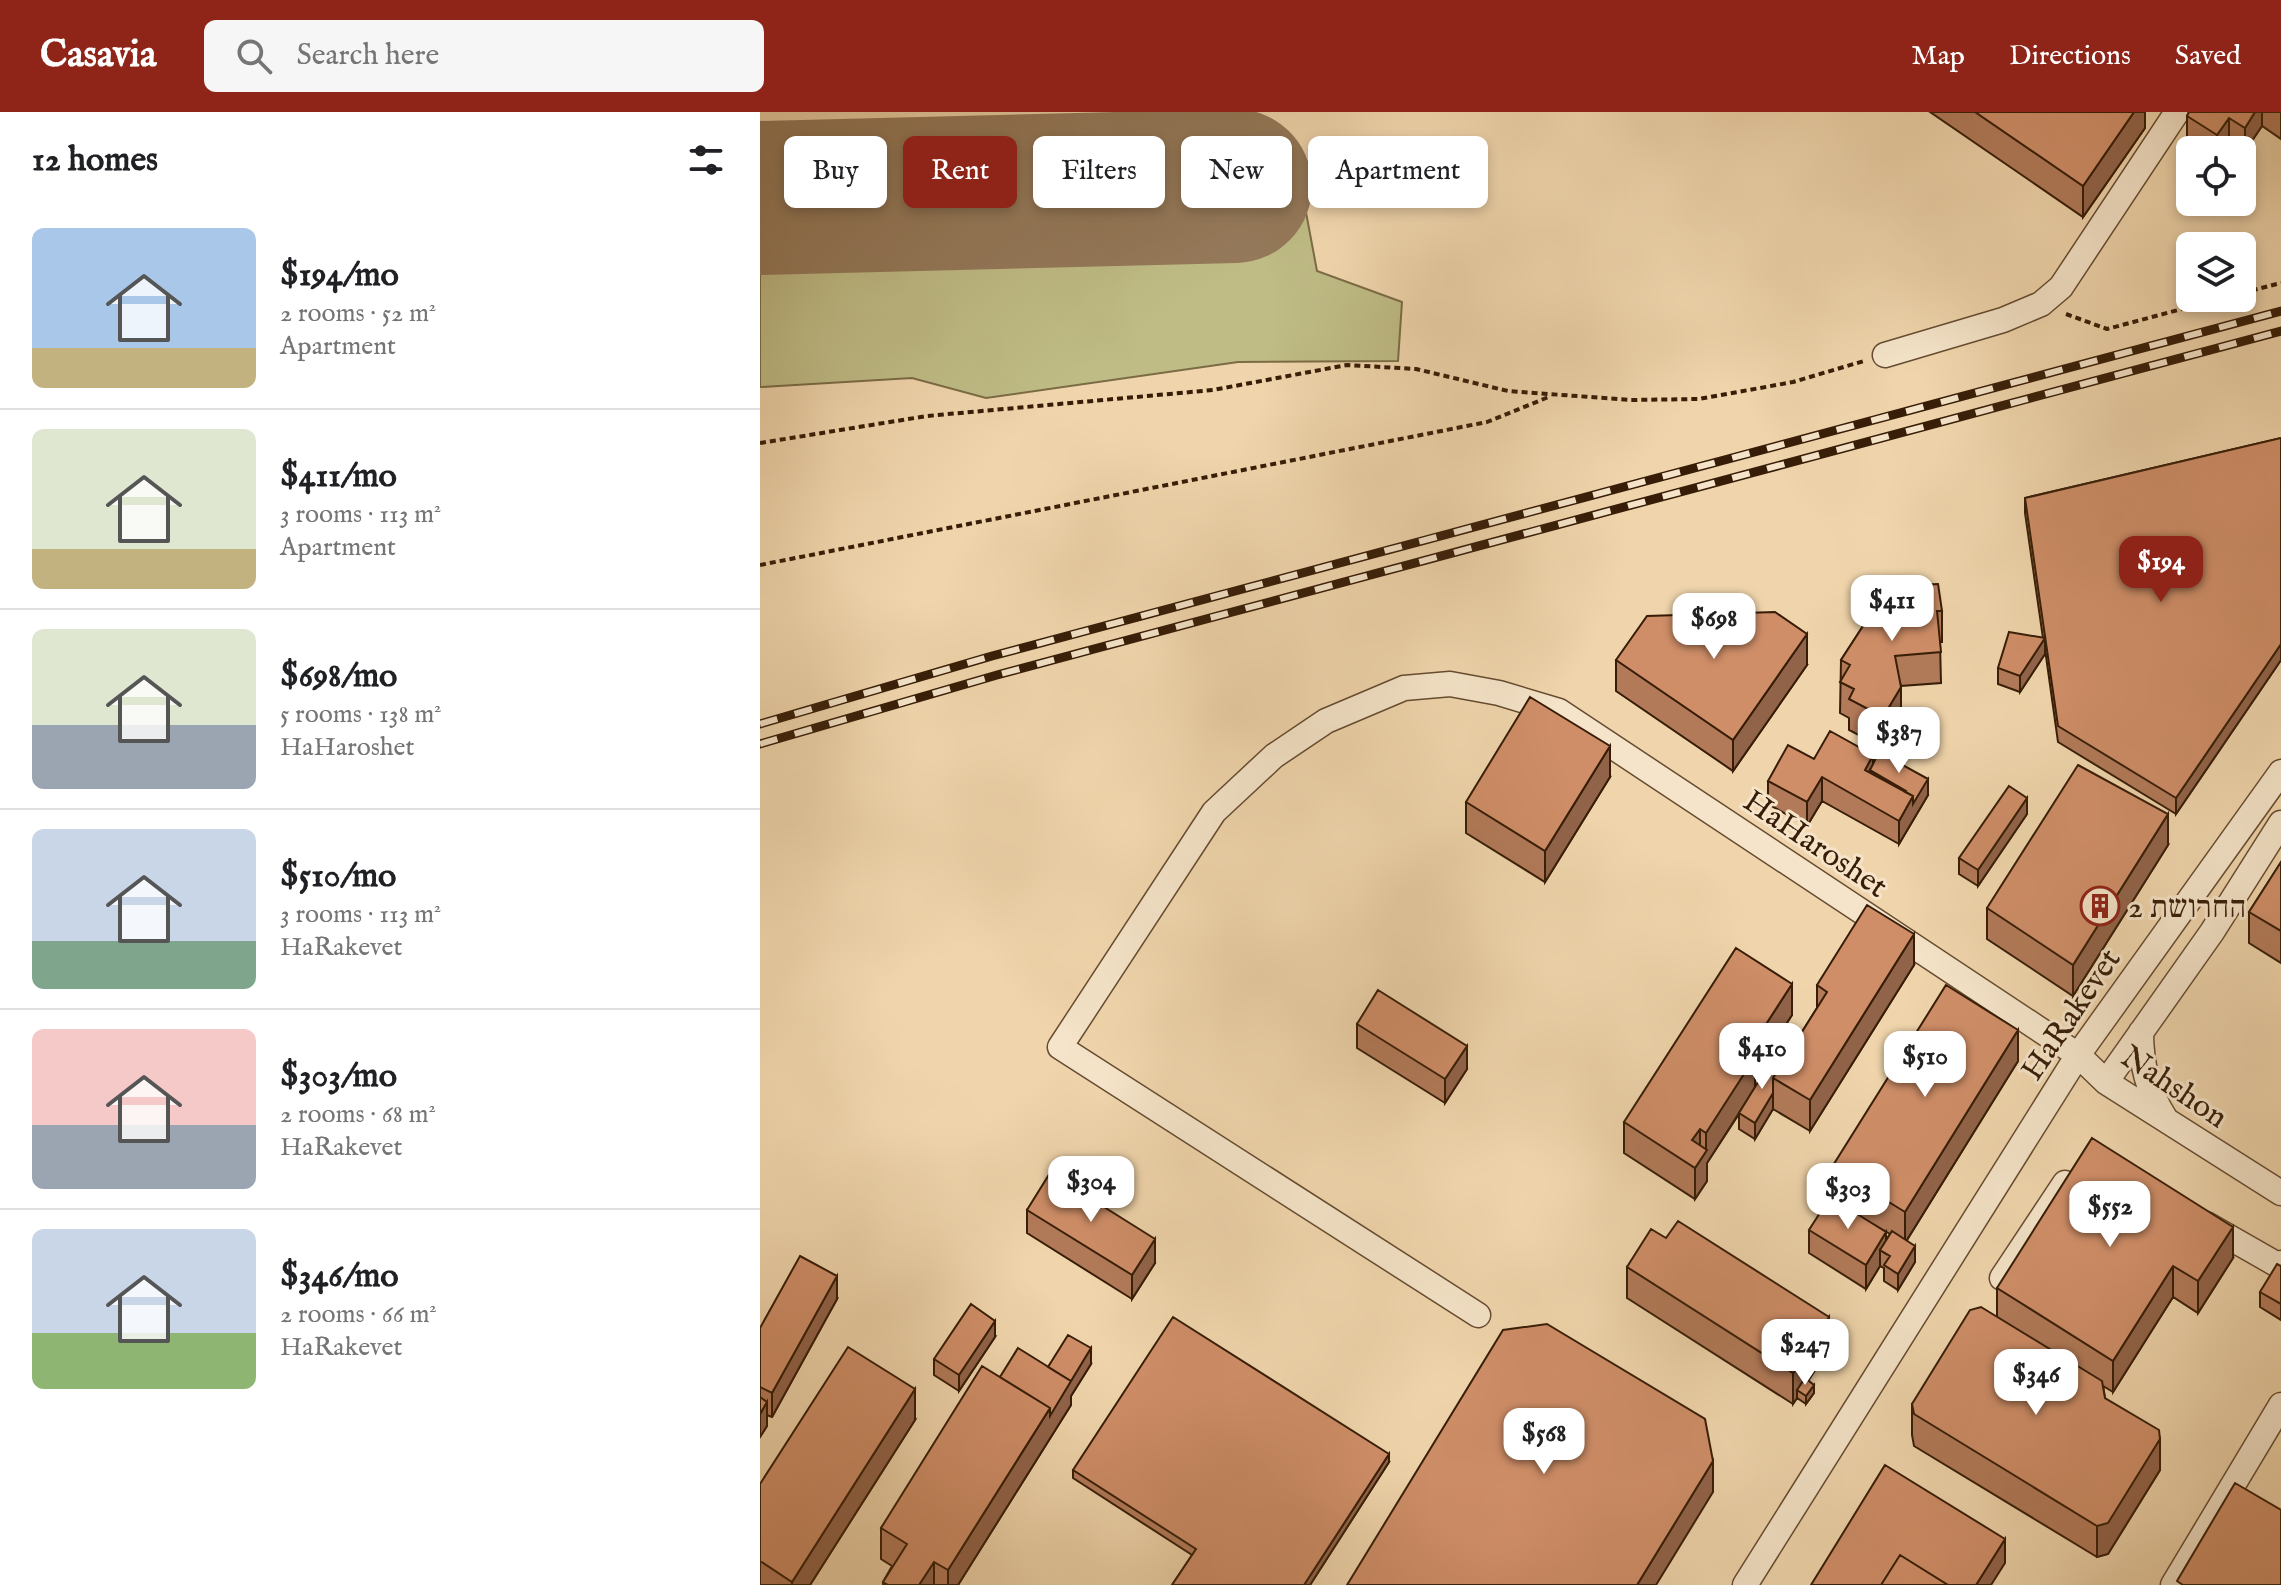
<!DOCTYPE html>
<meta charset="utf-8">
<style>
:root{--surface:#fff;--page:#f6f6f6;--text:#202124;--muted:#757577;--line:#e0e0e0;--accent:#8f2418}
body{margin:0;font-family:"IM FELL English","Frank Ruhl Libre",serif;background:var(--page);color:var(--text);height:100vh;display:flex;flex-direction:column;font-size:30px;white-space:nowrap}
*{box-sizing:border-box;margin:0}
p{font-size:26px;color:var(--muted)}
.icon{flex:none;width:44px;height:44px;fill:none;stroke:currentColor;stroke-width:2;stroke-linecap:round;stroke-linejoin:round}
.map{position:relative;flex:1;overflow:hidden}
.panel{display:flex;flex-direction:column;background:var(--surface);width:760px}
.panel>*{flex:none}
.hud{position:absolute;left:24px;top:24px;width:760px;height:72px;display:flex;gap:16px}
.buttons{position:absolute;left:1416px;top:24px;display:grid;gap:16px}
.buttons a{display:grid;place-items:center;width:80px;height:80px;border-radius:12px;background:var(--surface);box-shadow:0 4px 12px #0003;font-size:40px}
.price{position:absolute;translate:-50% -68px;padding:0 18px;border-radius:16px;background:#fff;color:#222;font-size:26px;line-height:52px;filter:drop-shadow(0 2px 4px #0008)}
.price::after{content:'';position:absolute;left:50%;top:48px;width:24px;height:18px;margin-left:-12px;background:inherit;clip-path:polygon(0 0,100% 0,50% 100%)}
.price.on{background:var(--accent);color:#fff}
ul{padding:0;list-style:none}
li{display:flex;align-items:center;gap:24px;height:200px;padding:0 32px}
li+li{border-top:2px solid var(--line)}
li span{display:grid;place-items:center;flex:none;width:224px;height:160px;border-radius:12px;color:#555}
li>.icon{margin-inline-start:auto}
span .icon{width:96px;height:96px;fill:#fffc;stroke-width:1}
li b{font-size:34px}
h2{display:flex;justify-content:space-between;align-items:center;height:96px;padding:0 32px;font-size:34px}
.pill{padding:0 28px;border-radius:12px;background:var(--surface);box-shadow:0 4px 12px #0003;font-size:28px;line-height:72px}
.pill.on{background:var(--accent);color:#fff}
header{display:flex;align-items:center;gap:48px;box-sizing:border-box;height:112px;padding:0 40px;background:var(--accent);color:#fff}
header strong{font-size:38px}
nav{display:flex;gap:44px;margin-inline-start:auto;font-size:28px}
.search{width:560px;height:72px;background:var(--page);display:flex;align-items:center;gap:20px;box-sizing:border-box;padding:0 28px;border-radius:12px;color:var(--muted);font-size:30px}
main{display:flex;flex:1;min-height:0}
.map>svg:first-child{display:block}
.green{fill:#bfbc86;stroke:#7b6c46;stroke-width:2}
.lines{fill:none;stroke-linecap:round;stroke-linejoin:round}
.runway{stroke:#94795a;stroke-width:154}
.minor-casing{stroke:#654b30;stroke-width:27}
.path{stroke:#371d07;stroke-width:4;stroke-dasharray:6 4;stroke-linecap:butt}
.minor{stroke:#f5e4c9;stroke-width:24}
.rail-casing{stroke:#371d07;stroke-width:9}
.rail{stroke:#f5e4c9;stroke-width:6;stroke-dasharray:18;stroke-linecap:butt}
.wall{fill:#b27a59;stroke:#371d07;stroke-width:2;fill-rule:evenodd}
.shaded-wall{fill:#916349;stroke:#371d07;stroke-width:2}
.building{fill:#cf8e68;stroke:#371d07;stroke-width:2}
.labels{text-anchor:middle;stroke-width:6;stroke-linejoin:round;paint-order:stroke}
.street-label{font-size:32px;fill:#371d07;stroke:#f5e4c9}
.poi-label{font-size:32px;fill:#371d07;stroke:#f5e4c9;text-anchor:start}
</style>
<header>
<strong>Casavia</strong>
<div class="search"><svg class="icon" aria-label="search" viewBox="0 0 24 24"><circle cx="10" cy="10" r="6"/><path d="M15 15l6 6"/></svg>Search here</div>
<nav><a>Map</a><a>Directions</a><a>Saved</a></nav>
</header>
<main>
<section class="panel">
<h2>12 homes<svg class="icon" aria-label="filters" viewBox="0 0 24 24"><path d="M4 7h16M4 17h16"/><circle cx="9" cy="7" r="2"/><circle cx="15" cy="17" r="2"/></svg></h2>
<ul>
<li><span style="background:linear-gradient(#a9c7e8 75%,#c2b280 0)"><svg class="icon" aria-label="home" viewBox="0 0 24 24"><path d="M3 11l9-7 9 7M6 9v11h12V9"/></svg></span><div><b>$194/mo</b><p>2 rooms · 52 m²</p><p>Apartment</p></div></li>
<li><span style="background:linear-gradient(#dfe7d0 75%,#c2b280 0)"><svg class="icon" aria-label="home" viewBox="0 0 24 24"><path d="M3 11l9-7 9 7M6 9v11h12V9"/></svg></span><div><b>$411/mo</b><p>3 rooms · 113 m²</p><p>Apartment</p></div></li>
<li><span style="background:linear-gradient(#dfe7d0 60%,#9aa5b1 0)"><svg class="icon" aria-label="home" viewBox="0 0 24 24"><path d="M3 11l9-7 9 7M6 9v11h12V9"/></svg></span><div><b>$698/mo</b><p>5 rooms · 138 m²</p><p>HaHaroshet</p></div></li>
<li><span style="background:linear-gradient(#c9d6e8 70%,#7fa58c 0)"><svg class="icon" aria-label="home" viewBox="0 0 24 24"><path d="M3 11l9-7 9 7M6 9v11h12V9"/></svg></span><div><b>$510/mo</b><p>3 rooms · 113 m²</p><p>HaRakevet</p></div></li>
<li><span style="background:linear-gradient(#f6c9c9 60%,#9aa5b1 0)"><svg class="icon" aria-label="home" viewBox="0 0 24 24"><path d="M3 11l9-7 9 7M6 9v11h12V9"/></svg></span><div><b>$303/mo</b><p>2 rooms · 68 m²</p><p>HaRakevet</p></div></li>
<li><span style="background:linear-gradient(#c9d6e8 65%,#8fb573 0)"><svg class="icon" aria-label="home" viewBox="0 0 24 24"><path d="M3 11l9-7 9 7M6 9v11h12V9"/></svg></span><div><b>$346/mo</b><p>2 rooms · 66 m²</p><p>HaRakevet</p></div></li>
</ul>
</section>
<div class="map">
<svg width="1521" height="1473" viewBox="0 0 1521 1473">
<rect width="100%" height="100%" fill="#f0d5ac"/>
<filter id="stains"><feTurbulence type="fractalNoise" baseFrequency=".0025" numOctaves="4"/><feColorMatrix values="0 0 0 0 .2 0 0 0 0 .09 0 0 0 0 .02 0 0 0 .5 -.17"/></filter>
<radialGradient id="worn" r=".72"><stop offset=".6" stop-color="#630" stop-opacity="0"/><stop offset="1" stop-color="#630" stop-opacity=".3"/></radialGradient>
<!-- green -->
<path class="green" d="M216,7L293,21L389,11L458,8L515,23L520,31H533L557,159L642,190L638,249L478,250L226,286L152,266L0,275V29L190,26Z"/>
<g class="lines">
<!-- runway -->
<path class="runway" d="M0,86L475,74"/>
<defs>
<path id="minor" d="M1125,243L1243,208L1281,192L1301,175L1417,0
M1381,920C1381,953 1388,979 1405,1006
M1346,970L1452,820L1521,711
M1446,1112L1516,1152L1521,1151
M1242,1166L1305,1071
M718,1203L300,935L454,700L514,644L566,609L644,576L690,572L739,581L799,599L1318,943L1346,970L1521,1081
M985,1473L1318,943L1521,660
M1413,1473L1521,1293"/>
</defs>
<!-- minor casing -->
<use href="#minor" class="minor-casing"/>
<!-- path -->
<path class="path" d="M1482,181L1521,171
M1306,202L1347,217L1463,186
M0,331L167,304L453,278L587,253L656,257L748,279L871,288L939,287L1033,270L1104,249
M0,453L727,310L791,284"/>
<!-- minor -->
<use href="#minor" class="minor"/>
<defs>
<path id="rail" d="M0,612L232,544L1521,199
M0,632L237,563L1521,219"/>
</defs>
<!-- rail casing -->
<use href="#rail" class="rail-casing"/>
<!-- rail -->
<use href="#rail" class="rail"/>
</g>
<!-- wall -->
<path class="wall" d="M1170,0H1385V16L1323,105Z
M1429,0H1521V27L1502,14L1485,39L1469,29L1463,38H1443L1427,27V4Z
M1521,326V548L1416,702L1298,630L1285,537V542L1260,580L1238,572V556L1283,526L1265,401V386Z
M1129,474L1182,499V530H1180L1181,571L1141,574V606L1123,636L1089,618V606L1080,601L1081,548Z
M856,548L1047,553L973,659L856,579Z
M1054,647L1113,650L1168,683L1139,732L1062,689L1047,714L1008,692V669Z
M850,665L785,770L706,721V690Z
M1267,702L1218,774L1199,762V746Z
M1408,733L1313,884L1227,827V796Z
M1521,750V851L1489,831V800Z
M1154,853L1050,1019L1013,997L995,1027L979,1017V1002L947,1051V1069L935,1087L864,1041V1010L1032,903L995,960V975L1025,947L1057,896V873Z
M597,912L707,957L685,991L597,936Z
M1258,949L1147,1128L1155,1150L1138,1178L1124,1169V1156L1120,1154L1106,1177L1049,1141V1118L1072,1086V1055ZM1106,1108L1130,1122L1126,1128Z
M267,1098L395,1151L372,1187L267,1121Z
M1473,1146L1438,1201L1413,1185L1353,1280L1343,1274L1345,1286L1400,1358L1348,1442L1337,1445L1154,1334L1152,1323V1292L1237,1205V1176Z
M1521,1154V1208L1500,1195V1180Z
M867,1155L1069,1236L1048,1269L1054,1281L1046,1292L1037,1286L1033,1292L867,1186Z
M77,1187L12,1305L7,1303V1314L0,1325V1216Z
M235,1225L199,1279L174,1263V1247Z
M331,1252L311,1284V1293L198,1473H123V1470L132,1454L121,1447V1416L240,1265L288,1255Z
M155,1308L50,1473H0V1372Z
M629,1350L550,1473H412L432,1443L313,1366V1358Z"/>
<!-- shaded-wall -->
<path class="shaded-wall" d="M1374,0H1385V16L1323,105V74Z
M1495,0H1502V14L1485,39V16Z
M1469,6V29L1463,38H1457V23Z
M1047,522V553L973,659V628Z
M1285,526V542L1260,580V564Z
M1521,532V548L1416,702V686Z
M1141,575V606L1123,636V605Z
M850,634V665L785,770V739Z
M1113,643V660L1110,658V673L1105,658Z
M1062,665V689L1047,714V690Z
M1168,667V683L1139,732V709L1153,684Z
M1267,686V702L1218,774V758Z
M1408,702V733L1313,884V853Z
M1154,822V853L1050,1019V988Z
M1032,872V903L995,960V976L947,1051V1069L935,1087V1056L946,1039V1021L988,940Z
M1258,918V949L1145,1131V1100Z
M707,934V957L685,991V967Z
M1013,981V997L995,1027V1011Z
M940,1017V1048L932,1028Z
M1473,1115V1146L1438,1201V1169Z
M1126,1120V1142L1120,1138V1154L1106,1177V1153Z
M395,1127V1151L372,1187V1163Z
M1155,1134V1150L1138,1178V1162Z
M1413,1154V1185L1353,1280V1249Z
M77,1164V1187L12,1305V1281Z
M1069,1205V1236L1041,1280L1037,1278V1286L1033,1292V1261Z
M235,1209V1225L199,1279V1263Z
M331,1236V1252L311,1284V1293L198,1473H188V1458L290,1296Z
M1054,1273V1281L1046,1292V1284Z
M155,1277V1308L50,1473H32V1470Z
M7,1290V1314L0,1325V1302Z
M1400,1327V1358L1348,1442L1337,1445V1414Z
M629,1342V1350L550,1473H544Z
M953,1349V1380L896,1473H877Z
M1245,1427V1451L1231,1473H1216Z
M174,1450V1473H159Z"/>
<!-- building -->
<path class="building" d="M1215,0H1374L1323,74Z
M1429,0H1495L1485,16L1469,6L1457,23L1427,4Z
M1521,326V532L1416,686L1298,614L1265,386Z
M1178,472L1182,499H1177L1181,540L1135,544L1141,575L1123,605L1089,587L1094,577L1080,570L1090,553L1081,548L1129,474Z
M1015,500L1047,522L973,628L856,548L887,504Z
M1249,520L1285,526L1260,564L1238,556Z
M770,585L850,634L785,739L706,690Z
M1070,619L1113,643L1105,658L1153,684L1139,709L1062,665L1047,690L1008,669L1028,633L1054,647Z
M1119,640L1168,667L1153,692V684L1145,680L1146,679L1110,658Z
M1318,653L1408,702L1313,853L1227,796Z
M1249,674L1267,686L1218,758L1199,746Z
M1521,750V819L1489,800Z
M1107,793L1154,822L1050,988L1013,966L1067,880L1057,873Z
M976,836L1032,872L988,940L995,945L946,1021L940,1017L932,1028L947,1038L935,1056L864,1010Z
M1186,873L1258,918L1145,1100L1072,1055Z
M618,878L707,934L685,967L597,912Z
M1016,941L1025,947L1013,966V981L995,1011L979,1001Z
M1332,1026L1473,1115L1438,1169L1413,1154L1353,1249L1237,1176Z
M290,1061L395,1127L372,1163L267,1098Z
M1070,1085L1126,1120L1106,1153L1049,1118Z
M918,1109L1069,1205L1033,1261L867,1155L891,1117L906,1126Z
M1132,1119L1155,1134L1138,1162L1124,1153L1130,1144L1120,1138Z
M40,1144L77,1164L12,1281L0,1275V1216Z
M1517,1152L1521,1154V1192L1500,1180Z
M211,1192L235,1209L199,1263L174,1247Z
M1221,1195L1342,1269L1345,1286L1399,1318L1400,1327L1348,1411L1337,1414L1154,1302L1152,1292L1210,1198Z
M413,1205L629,1342L544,1473H412L436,1437L313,1358Z
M787,1212L945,1307L953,1349L877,1473H587L743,1218Z
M308,1223L331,1236L311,1269L288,1255Z
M88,1235L155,1277L32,1470L0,1449V1372Z
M258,1236L311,1269L290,1304V1296L240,1265Z
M222,1254L290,1296L188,1458L174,1450L159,1473H128L123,1470L147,1432L121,1416Z
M1045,1266L1054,1273L1046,1284L1037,1278Z
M0,1285L7,1290L0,1302Z
M1125,1353L1245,1427L1216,1473H1188L1140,1443L1121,1473H1051Z
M1475,1371L1521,1398V1473H1423L1417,1469Z
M1140,1443L1188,1473H1121Z"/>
<!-- icons -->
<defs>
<symbol id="building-ring" viewBox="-11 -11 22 22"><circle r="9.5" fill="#f5e4c9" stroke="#8f2418" stroke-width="1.5"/><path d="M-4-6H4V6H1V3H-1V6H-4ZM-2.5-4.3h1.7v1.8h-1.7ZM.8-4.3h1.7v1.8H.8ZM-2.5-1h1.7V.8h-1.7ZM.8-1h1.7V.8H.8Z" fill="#8f2418"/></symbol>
</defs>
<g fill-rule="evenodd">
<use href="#building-ring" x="1318" y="772" width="44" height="44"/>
</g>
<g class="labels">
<!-- street labels -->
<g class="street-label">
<text transform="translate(1056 731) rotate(34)" y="11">HaHaroshet</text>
<text transform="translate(1310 902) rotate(-56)" y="11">HaRakevet</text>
<text transform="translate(1415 974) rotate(34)" y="11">Nahshon</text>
</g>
<!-- poi labels -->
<g class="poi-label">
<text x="1368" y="805">החרושת 2</text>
</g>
</g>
<rect width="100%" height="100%" filter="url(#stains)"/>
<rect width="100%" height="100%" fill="url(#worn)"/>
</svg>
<div class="buttons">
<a><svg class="icon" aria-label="locate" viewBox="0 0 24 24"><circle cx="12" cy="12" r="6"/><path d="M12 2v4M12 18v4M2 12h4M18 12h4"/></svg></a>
<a><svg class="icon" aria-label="layers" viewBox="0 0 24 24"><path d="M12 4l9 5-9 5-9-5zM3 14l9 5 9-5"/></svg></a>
</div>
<b class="price on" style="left:1401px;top:492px">$194</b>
<b class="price" style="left:1132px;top:531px">$411</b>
<b class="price" style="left:954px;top:549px">$698</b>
<b class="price" style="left:1139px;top:663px">$387</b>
<b class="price" style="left:1002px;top:979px">$410</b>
<b class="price" style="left:1165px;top:987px">$510</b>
<b class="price" style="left:331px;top:1112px">$304</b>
<b class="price" style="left:1088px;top:1119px">$303</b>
<b class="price" style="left:1350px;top:1137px">$552</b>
<b class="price" style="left:1045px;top:1275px">$247</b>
<b class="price" style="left:1276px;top:1305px">$346</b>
<b class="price" style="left:784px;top:1364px">$568</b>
<div class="hud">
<a class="pill">Buy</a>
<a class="pill on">Rent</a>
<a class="pill">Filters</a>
<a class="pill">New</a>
<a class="pill">Apartment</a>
</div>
</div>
</main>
